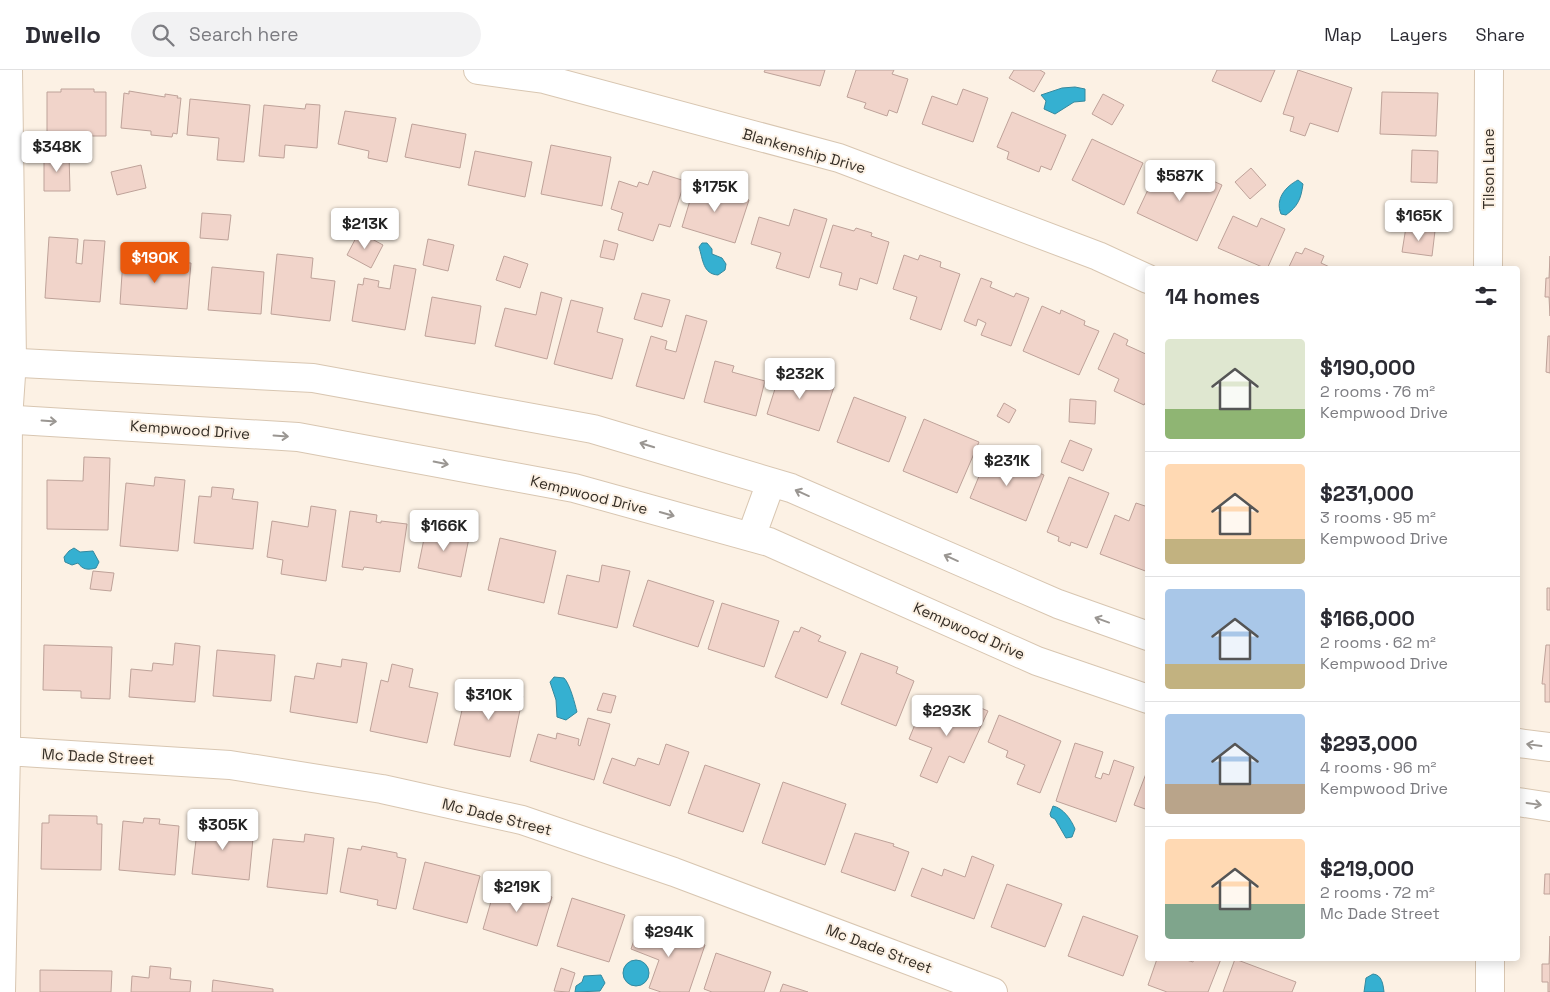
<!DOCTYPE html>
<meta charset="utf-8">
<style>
:root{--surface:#fff;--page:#f2f2f3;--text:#2b2b33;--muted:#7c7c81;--line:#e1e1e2;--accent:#ea580c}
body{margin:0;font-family:"Space Grotesk",sans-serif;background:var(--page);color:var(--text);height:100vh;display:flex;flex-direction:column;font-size:19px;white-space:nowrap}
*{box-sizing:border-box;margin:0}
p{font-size:16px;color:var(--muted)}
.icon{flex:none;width:28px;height:28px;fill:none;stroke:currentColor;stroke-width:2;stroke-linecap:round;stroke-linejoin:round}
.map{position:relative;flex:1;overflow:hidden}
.side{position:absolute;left:1145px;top:196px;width:375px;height:695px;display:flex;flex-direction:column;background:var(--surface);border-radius:5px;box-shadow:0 2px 12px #0003}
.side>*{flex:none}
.price{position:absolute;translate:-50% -42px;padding:0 11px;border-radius:5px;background:#fff;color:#222;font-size:16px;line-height:32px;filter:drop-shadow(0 1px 2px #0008)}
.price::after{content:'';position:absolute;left:50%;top:30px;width:15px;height:11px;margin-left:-8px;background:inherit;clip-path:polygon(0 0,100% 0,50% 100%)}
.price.active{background:var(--accent);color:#fff}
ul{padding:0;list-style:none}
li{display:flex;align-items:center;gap:15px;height:125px;padding:0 20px}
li+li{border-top:1px solid var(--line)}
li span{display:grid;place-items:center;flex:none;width:140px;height:100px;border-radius:5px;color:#555}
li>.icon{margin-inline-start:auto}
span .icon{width:60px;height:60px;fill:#fffc;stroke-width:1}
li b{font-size:21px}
h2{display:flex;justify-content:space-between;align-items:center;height:60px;padding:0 20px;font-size:21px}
header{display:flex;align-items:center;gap:30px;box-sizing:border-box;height:70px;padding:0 25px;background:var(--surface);border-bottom:1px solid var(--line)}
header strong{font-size:24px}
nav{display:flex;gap:28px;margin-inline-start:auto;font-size:18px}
.search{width:350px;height:45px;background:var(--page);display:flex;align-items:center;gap:12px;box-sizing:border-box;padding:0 18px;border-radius:28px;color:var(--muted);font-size:19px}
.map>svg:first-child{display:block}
.water{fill:#35b0d1;stroke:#35899e}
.building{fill:#f1d4ca;stroke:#bea299}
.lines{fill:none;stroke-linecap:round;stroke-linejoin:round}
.minor-casing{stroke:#d8c6b1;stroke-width:30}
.major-casing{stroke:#d8c6b1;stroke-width:30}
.minor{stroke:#fff;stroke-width:28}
.major{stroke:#fff;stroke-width:28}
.oneway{stroke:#9a9692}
.labels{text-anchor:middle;stroke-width:4;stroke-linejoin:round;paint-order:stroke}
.street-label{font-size:15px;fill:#352e26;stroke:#fcf1e4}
</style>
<header>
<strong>Dwello</strong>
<div class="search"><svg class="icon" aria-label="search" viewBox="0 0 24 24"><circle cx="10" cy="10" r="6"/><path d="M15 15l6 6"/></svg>Search here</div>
<nav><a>Map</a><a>Layers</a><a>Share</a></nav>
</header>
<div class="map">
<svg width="1550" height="922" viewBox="0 0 1550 922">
<rect width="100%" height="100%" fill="#fcf1e4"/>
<!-- water -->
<path class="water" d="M1075,17L1085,19V31L1074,32L1055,44L1044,39L1046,31L1041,25L1062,18Z
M1298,110L1303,114C1301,129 1298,136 1286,145L1281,144C1275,129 1285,117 1298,110Z
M702,173H707L712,179V184L722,188L726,194L725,200L718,205C703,204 703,190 699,177Z
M74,478L80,482L93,481L99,492L96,498C88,500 83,500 78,493L72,495L65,492L64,487L69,481Z
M554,607L564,608C570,614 575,634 577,642L566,650L557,647L556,630L550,612Z
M1053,736C1063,738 1071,749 1075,759L1072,767L1066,768L1055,749L1051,747L1050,744Z
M623 903a13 13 0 1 1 26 0a13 13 0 1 1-26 0Z
M1373,904C1382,905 1383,914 1384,922H1364L1366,908Z
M601,905L605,913L600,921L575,922L576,916L582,912L584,906Z"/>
<!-- building -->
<path class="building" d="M765,0H825L820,16L764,2Z
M856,0H894L892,4L908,9L897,43L889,40L887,46L864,38L866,33L847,27Z
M1014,0H1040L1045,3L1034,22L1009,8Z
M1217,0H1275L1261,32L1212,11Z
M1298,0L1352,18L1338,62L1310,53L1305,66L1290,61L1294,47L1283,44Z
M61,19H94V22H106V66H47V22H61Z
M963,19L988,28L973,72L922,54L932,26L957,35Z
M129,21L165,27V24L178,26L177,28H181L177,64L173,63L172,67L151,65V61L121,58L124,23L129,24Z
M1382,22L1438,23L1436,66L1380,64Z
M1103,24L1124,35L1112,55L1092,44Z
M190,29L250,35L244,92L217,90L219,68L187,65Z
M306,34L320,35L317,78L285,75L284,88L259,86L264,35L305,39Z
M345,41L396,48L387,92L368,88L369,81L338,74Z
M1012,42L1066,65L1051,100L1041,96L1039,102L1007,89L1009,82L997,77Z
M412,54L466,64L460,98L405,87Z
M1092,69L1143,93L1124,135L1072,110Z
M551,75L611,87L602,136L541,124Z
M1412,80L1438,81L1437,113L1411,112Z
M475,81L532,92L525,127L468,115Z
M44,84H69L70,121H44Z
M1161,92L1182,102L1174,118L1183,122L1193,102L1222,115L1197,171L1137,143Z
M141,95L146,118L117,125L111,102Z
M1251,98L1266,115L1250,129L1235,112Z
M653,101L685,111L670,157L659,154L653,171L618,160L623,143L611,139L619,111L637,117L639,112L648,115Z
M695,114L749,130L735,173L682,157Z
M794,139L827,149L809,208L776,198L781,183L751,174L759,147L789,156Z
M202,143L231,145L228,170L200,168Z
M1233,146L1257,157L1261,148L1285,159L1267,199L1218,178Z
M833,155L854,161L856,158L872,163L871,166L889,172L877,214L860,208L857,220L839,215L842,203L820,197Z
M1406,157L1435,161L1432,186L1402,182Z
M359,162L383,175L371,198L347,185Z
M49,167L78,169L76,193L82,194L84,170L105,171L100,232L45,228Z
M428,169L454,175L448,201L423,195Z
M604,170L618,174L614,190L600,187Z
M1305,178L1324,186L1321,193L1334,199H1288L1296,182L1302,184Z
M277,184L313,188L311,208L335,211L330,251L271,244Z
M904,185L918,190L920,185L941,192L940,197L960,204L941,260L910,249L917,227L893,219Z
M504,186L528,194L520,218L496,210Z
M1550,186V246L1549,227H1545L1546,208H1549Z
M123,189L191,193L187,239L120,234Z
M394,195L416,199L405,260L352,251L358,214L363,215L364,208L379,211L378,217L390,219Z
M212,197L264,202L261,244L208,240Z
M981,208L992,212L990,217L1014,227L1016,223L1029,228L1011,276L981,265L986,253L978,249L976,256L964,251Z
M541,222L562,228L547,289L495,276L505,238L536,245Z
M642,223L670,230L662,257L634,249Z
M432,227L481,236L475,274L425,266Z
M571,230L603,238L597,262L623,269L612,309L554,294Z
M1042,236L1060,244L1061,240L1085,251L1084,255L1099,261L1079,305L1023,281Z
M686,245L707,251L684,329L636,316L651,266L667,271L665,279L676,282Z
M1114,263L1128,270L1126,275L1148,285V328L1144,335L1114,321L1119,309L1098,299Z
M1548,266H1550V303L1546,302Z
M715,291L734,296L732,302L765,311L756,346L704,332Z
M781,300L834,317L819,361L767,344Z
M854,327L906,347L889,392L837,372Z
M1070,329L1096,331L1095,354L1069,352Z
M1004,333L1016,340L1009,353L997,346Z
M924,349L979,372L957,423L903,401Z
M1070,370L1092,379L1083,401L1061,392Z
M989,382L1044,405L1026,451L970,428Z
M84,387L110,388L108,460L47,459V410L83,411Z
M155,407L185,410L178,481L120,476L126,413L154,416Z
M1069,407L1109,423L1087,478L1071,472L1070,476L1058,471L1059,467L1047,462Z
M212,417L234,419L232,429L258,432L253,479L194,473L199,426L211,427Z
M1136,433L1148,437V502L1100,484L1115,445L1129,451Z
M311,436L336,440L326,511L281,504L283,490L267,487L272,451L308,457Z
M350,441L377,445L376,452L381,453V451L407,454L400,502L364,497L363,500L342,497Z
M443,457L455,460L454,465L469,468L461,507L418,498L426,459L441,463Z
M500,468L556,481L544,533L488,520Z
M602,495L630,501L617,558L558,544L567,505L599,512Z
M93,501L114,503L111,521L90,519Z
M648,510L714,531L698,577L633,556Z
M1547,518H1550V540H1547Z
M722,533L779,551L764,597L708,579Z
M801,557L821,566L818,571L846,582L827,628L775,607L794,561L799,562Z
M175,573L200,576L195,632L129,627L131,599L152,601L153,593L173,595Z
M44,575L112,577L110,629L81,628V621L43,620Z
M1546,575H1550V632H1545V614H1542Z
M217,580L275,585L271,631L213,626Z
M861,583L898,597L896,603L914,611L896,656L841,634Z
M342,589L367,593L357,653L290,642L295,606L314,609L317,593L341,597Z
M392,594L413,599L409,617L438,623L427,673L370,661L381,610L388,612Z
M468,614L523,626L510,687L454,675Z
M603,623L616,626L611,643L597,640Z
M967,632L988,641L964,693L949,686L937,713L920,706L932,678L909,669L923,635L959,650Z
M999,645L1061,671L1040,723L1017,714L1025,695L1006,687L1008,681L988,672Z
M588,648L610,654L594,710L530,691L538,664L556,669L557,663L579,669L578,675L580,676Z
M1075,673L1103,682L1095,707L1101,709L1103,703L1109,705L1114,690L1134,697L1116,752L1056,731Z
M666,674L689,682L670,736L603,713L612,688L635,696L638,688L659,695Z
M705,695L760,714L743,762L688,743Z
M1147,701H1148V740L1134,735Z
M783,712L846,734L825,795L762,773Z
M49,745L97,746V754H102L101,800L41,799L42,753H49Z
M144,748L160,749L159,754L179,756L175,805L119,800L123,751L143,753Z
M198,753L254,758L249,810L192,804Z
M855,763L894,774L893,776L909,782L895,821L841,802Z
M305,764L334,768L327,824L267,817L273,769L304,772Z
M362,776L397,783V787L406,789L396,839L377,835L378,830L340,822L348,778L361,780Z
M972,786L994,795L974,849L911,826L922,798L942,806L944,799L965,807Z
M425,792L480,806L467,853L413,839Z
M1545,804H1550V824H1544Z
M497,811L531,817L530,820L552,827L537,876L483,859Z
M1007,814L1062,834L1045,877L991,857Z
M572,828L625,845L609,892L557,876Z
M1083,846L1138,866L1123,906L1068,886Z
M640,853L705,875L689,922H661L649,918L659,890L631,879Z
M1550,866V922H1548V912H1542V894H1549Z
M716,883L771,902L764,922H712L704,919Z
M1157,889H1183L1193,892L1194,889H1221L1208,922H1167L1148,915Z
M1235,889L1296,912L1292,922H1223Z
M150,896L171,898L170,909L191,911L190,922H131L132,906L149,908Z
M561,898L575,903L569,922L554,921Z
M40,900L112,901L111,922H40Z
M213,910L273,919V922H212Z
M783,914L808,922H780Z"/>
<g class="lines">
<defs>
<path id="minor" d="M478,0L544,9L839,88L1098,186L1148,209
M1488,199L1489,0
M6,681L230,695L382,719L522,750L674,802L993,922
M1,922L6,681L8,349L12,291L8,0
M1490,922V889"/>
<path id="major" d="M0,292L313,308L593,359L791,418L1058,534L1148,566
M0,349L298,367L574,418L769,472L1037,591L1148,629
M751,467L771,412
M1518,673L1550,677
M1518,732L1550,737"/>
</defs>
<!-- minor casing -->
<use href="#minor" class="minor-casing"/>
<!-- major casing -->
<use href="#major" class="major-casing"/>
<!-- minor -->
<use href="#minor" class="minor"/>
<!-- major -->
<use href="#major" class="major"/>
</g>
<!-- one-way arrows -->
<defs><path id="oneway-shaft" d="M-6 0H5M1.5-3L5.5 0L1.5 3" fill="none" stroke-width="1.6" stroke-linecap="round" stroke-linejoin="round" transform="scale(1.25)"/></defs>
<g class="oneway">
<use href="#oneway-shaft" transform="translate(49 351) rotate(4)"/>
<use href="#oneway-shaft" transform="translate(281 366) rotate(4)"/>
<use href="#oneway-shaft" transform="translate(647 375) rotate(-163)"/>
<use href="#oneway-shaft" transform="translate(441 393) rotate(11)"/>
<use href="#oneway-shaft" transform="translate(802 423) rotate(-156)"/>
<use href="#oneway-shaft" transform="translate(667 444) rotate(16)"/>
<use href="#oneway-shaft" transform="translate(951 488) rotate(-156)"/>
<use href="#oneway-shaft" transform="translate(1102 550) rotate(-160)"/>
<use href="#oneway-shaft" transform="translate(1534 675) rotate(-172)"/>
<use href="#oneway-shaft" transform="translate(1534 734) rotate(8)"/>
</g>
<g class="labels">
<!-- street labels -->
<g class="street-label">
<text transform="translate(804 81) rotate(16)" y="5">Blankenship Drive</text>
<text transform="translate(1489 99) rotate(-90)" y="5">Tilson Lane</text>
<text transform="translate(190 360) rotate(4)" y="5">Kempwood Drive</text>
<text transform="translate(589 425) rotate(14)" y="5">Kempwood Drive</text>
<text transform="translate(969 561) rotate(24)" y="5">Kempwood Drive</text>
<text transform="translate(98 687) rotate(3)" y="5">Mc Dade Street</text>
<text transform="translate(497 747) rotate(14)" y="5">Mc Dade Street</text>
<text transform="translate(879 879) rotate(21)" y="5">Mc Dade Street</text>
</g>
</g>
</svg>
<b class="price" style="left:57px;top:103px">$348K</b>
<b class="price" style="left:1180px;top:132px">$587K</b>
<b class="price" style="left:715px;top:143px">$175K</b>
<b class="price" style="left:1419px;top:172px">$165K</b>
<b class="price" style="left:365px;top:180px">$213K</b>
<b class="price active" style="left:155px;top:214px">$190K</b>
<b class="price" style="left:800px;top:330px">$232K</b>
<b class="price" style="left:1007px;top:417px">$231K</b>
<b class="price" style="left:444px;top:482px">$166K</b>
<b class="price" style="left:489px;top:651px">$310K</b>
<b class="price" style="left:947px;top:667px">$293K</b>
<b class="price" style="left:223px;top:781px">$305K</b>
<b class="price" style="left:517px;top:843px">$219K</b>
<b class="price" style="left:669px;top:888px">$294K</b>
<section class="side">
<h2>14 homes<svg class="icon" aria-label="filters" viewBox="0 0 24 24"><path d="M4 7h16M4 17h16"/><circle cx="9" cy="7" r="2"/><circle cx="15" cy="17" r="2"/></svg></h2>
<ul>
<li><span style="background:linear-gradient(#dfe7d0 70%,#8fb573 0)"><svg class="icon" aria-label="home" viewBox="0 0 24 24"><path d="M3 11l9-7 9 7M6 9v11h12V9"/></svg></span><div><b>$190,000</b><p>2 rooms · 76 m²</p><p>Kempwood Drive</p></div></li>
<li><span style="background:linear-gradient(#ffd9b3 75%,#c2b280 0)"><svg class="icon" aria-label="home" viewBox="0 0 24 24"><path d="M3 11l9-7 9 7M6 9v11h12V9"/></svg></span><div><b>$231,000</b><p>3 rooms · 95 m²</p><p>Kempwood Drive</p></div></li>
<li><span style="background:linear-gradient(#a9c7e8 75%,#c2b280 0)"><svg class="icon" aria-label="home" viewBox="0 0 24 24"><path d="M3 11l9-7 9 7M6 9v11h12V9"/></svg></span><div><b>$166,000</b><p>2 rooms · 62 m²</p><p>Kempwood Drive</p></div></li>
<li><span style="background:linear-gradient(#a9c7e8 70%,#b9a48a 0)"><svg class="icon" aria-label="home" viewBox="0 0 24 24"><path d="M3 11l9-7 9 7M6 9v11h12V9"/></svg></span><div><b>$293,000</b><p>4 rooms · 96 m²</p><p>Kempwood Drive</p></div></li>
<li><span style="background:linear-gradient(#ffd9b3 65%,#7fa58c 0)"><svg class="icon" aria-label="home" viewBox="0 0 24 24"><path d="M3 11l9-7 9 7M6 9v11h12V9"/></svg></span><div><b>$219,000</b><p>2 rooms · 72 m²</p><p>Mc Dade Street</p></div></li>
</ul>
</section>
</div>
